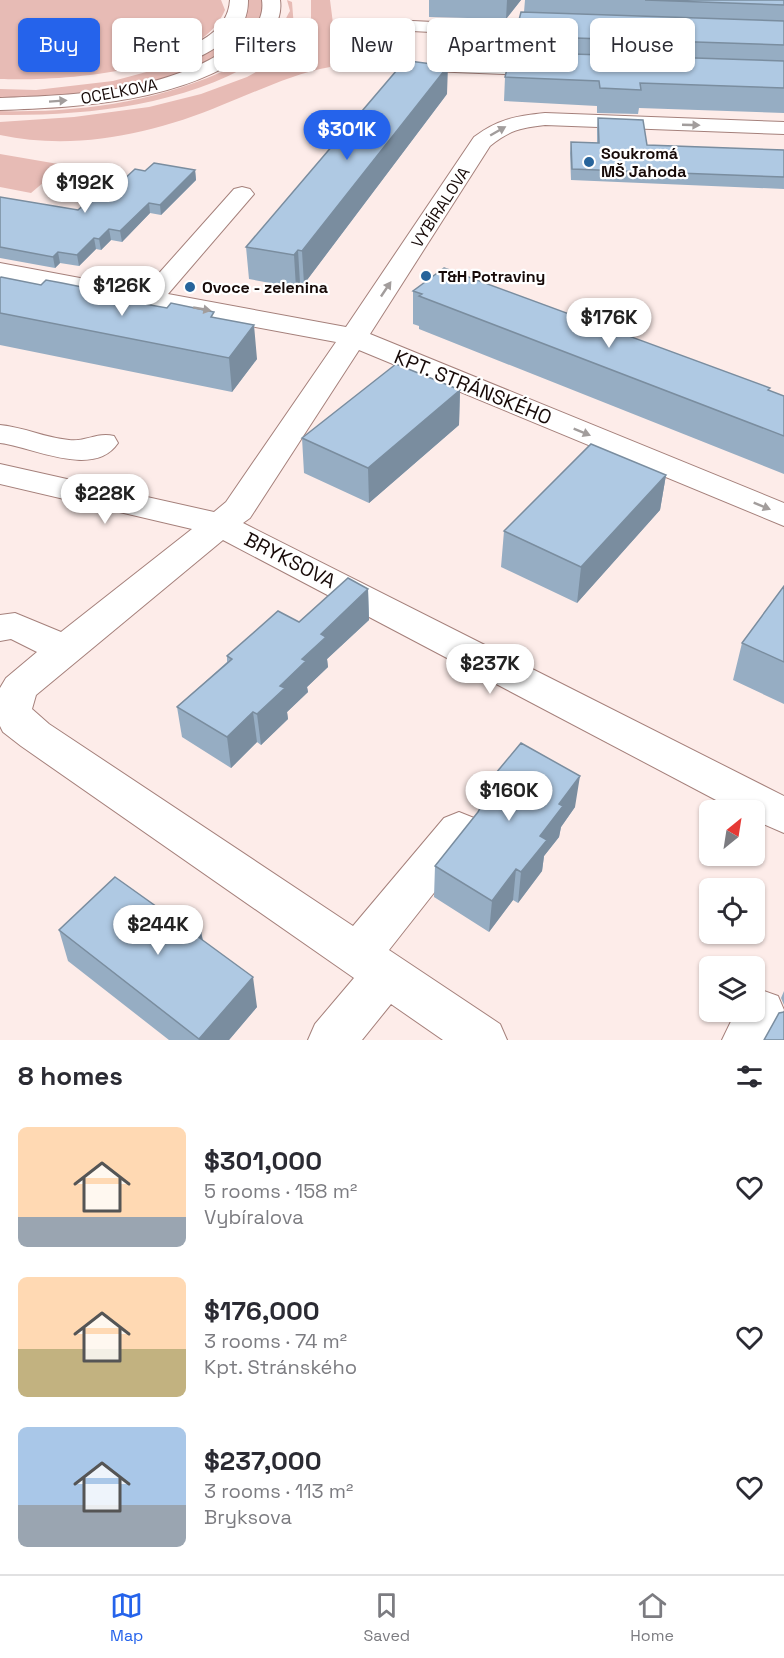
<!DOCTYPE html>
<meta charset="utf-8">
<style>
:root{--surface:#fff;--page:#f7f7f7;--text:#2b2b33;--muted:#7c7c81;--line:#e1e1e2;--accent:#2563eb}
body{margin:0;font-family:"Space Grotesk",sans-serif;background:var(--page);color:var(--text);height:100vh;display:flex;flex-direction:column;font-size:22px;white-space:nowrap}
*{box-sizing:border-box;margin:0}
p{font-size:20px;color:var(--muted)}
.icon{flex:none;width:33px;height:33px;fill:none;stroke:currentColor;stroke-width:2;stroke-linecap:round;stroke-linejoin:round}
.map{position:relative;height:1040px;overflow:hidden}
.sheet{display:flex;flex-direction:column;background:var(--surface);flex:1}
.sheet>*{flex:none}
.top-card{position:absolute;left:18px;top:18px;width:748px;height:54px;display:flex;gap:12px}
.needle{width:39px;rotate:30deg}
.controls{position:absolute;left:699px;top:800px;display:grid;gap:12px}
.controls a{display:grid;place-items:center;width:66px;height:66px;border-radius:9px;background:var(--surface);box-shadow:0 2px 4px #0004;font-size:30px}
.price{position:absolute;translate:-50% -51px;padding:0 14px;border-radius:21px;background:#fff;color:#222;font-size:20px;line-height:39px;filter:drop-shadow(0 2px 3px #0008)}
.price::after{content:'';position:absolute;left:50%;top:36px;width:18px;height:14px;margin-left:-9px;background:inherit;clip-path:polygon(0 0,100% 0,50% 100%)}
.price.selected{background:var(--accent);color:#fff}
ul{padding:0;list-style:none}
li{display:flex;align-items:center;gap:18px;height:150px;padding:0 18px}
li span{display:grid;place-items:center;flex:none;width:168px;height:120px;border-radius:9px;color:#555}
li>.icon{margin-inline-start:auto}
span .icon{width:72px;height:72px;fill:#fffc;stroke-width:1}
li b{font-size:26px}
h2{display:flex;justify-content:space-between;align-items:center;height:72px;padding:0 18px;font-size:26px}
.chip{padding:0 21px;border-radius:9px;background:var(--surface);box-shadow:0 2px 4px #0004;font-size:21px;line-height:54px}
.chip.selected{background:var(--accent);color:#fff}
.tab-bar{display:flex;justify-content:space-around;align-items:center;height:84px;border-top:2px solid var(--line);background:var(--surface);font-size:16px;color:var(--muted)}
.tab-bar a{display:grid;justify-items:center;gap:3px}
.tab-bar .selected{color:var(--accent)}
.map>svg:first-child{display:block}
.green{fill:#e7bbb5}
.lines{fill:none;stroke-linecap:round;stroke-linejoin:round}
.minor-casing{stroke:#a5807b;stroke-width:2}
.minor{fill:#fff;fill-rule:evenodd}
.wall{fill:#96adc3}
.shaded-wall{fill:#7a8d9f}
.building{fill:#afc9e3;stroke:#7a8d9f;stroke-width:1.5}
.oneway{fill:#a29d9c}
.poi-dot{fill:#27649b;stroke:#fff;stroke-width:2}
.labels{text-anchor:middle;stroke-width:4.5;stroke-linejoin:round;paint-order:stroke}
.far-street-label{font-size:16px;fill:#170a08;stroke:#fff}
.far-poi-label{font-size:16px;font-weight:bold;fill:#170a08;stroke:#fff;text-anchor:start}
.street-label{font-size:20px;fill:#170a08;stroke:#fff}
</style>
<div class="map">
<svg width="784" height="1040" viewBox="0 0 784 1040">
<rect width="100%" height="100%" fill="#fdece9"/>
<!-- green -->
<path class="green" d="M0,0H221L225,10C199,74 59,81 0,79Z
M244,0H266L268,13L244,44L184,75L100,95L0,100V89L36,90L113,81L176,64L205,52Z
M287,0L292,2L294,28C283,39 271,53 257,61C182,106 85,116 0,115V111C79,113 160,102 232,67C248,59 266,50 276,35C282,28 285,19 290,11Z
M311,0H330L335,39L330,67C292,74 258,91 222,105C153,134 75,151 0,135V122L74,117L149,107L201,94L247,77L291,52L311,24Z
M0,154L64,165L31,193L0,187Z"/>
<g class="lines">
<defs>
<path id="minor" d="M230,0H248C248,8 247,15 243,23C232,41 187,69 166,64L163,60L166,56C193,45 228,34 230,0Z
M262,0H280C283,21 269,38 253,50C181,102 85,107 0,110V98C79,95 169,92 235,44C251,33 265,21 262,0Z
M379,19C416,21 454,24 491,23C517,23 544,18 570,24L572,28L570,32H523L491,35L372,29L370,25L372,21Z
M437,61L551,64L558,66L561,70L558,74L551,76L430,71L427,67L430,63Z
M545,113L784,122V134L545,125C520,128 510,130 490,146L370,334L784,503V526L359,350L250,518L243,523L784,796V833L754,820V810H735L223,540L36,695L32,709L49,724L353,926L444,818L459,812L474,818L480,830L474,842L389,950L500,1024L507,1040H443L391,1004L362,1040H308L315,1024L354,978L21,746L3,732L0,726V688L6,678L37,652L11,639L0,641V615L15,613L61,632L192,529L0,484V464L214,512L226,502L336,342L0,279V263L144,290L234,189L242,187L250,189L254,194L168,294L346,327L474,137C498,119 516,116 545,113Z
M0,425C24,427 45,438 69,440C86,442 97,432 114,436L118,443C94,479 33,447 0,443Z
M761,990L778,996L784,1010L771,1040H722L736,1011H754V992Z"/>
</defs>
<!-- minor casing -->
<use href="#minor" class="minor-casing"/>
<!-- minor -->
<use href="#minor" class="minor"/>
</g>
<!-- wall -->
<path class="wall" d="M429,0H521L506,19L429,17Z
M525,0H784V113L639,108L638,114L597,113V106L504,101L505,77L514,52L515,36L524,12Z
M447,94L304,284L300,283L296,288L249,279L246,247Z
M598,118L647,145L784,150V189L571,180L570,153L571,142L597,143V129Z
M195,170L196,180L161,215L150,213L122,242L111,240L101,250L96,249L79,266L60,263L55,268L0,258V197L78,210L106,196L145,171Z
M0,278L41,285L87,288L88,294L215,318L257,359L232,392L0,345Z
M413,291L769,391L784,396V474L419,329V326L413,324Z
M460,390L459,425L369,503L304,473L302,438Z
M666,475L660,510L577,603L501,567L504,531Z
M784,586V704L733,680L742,643Z
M368,589L369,620L327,659L328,667L307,687L308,692L287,712L288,719L261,745L257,742L231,768L182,737L177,707L227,662V656Z
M481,791L575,807L561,827L559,837L544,856L542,871L518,903L513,900L489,932L434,897L435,866L478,812L480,809Z
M167,914L201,932L203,940L257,1007L229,1040H169L68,961L59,930Z
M784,991V1005L781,998Z"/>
<!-- shaded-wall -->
<path class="shaded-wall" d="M507,0H521L506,19Z
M448,66L447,94L304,284L302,251Z
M195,170L196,180L161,215L160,205Z
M149,203L150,213L122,242L120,231Z
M109,229L111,240L101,250L99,239Z
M94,238L96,249L79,266L77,255Z
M298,250L300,283L296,288L294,255Z
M58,252L60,263L55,268L53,257Z
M254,325L257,359L232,392L229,358Z
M460,390L459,425L369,503L368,468Z
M666,475L660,510L577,603L581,567Z
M368,589L369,620L327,659L328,667L307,687L308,692L287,712L288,719L261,745L257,714L302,659L321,634Z
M253,712L257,742L231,768L227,737Z
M580,776L575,807L561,827L559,837L544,856L542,871L518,903L521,872L540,836L559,804Z
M516,869L513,900L489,932L492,901Z
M201,932L207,963L197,936Z
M253,977L257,1007L229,1040H199V1039Z"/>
<!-- building -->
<path class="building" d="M645,0H784V5Z
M521,12L784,21V45L515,36Z
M511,52L784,61V88L640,83L641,90L600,88L599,81L505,77Z
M409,61L448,66L302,251L298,250L294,255L246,247L403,63Z
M598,118L643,120L647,145L784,150V177L572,169L571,142L599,143Z
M154,163L195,170L160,205L149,203L120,231L109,229L99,239L94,238L77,255L58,252L53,257L0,247V197L78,210L96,194L106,196L135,169L145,171Z
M444,268L770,388L768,390L784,396V436L419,296L422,294L413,291Z
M1,277L41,285L46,280L62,283L87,288L83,293L167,308L171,303L214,312L211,317L254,325L229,358L0,313V278Z
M396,364L460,390L368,468L302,438Z
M591,444L666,475L581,567L504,531Z
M348,578L368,589L321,634L326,637L302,659L306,661L280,686L285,688L257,714L253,712L227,737L177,707L232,659L227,656L278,611L299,622Z
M784,586V662L742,643Z
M521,743L580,776L559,804L563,806L540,836L547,840L521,872L516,869L492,901L435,866L478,812L484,800L481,791Z
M115,877L167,914L171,910L201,932L197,936L253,977L199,1039L59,930Z
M784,1012V1040H764L779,1013Z"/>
<!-- one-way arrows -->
<defs><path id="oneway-solid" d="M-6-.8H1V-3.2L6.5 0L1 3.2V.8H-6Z" transform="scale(1.5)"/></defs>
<g class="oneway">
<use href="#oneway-solid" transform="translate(58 101) rotate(-4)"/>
<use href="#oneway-solid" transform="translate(691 125) rotate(2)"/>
<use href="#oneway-solid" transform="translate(498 131) rotate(-30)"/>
<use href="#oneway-solid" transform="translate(386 289) rotate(-56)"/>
<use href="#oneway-solid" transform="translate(202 309) rotate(10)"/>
<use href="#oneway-solid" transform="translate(582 432) rotate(22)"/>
<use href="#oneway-solid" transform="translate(762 506) rotate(22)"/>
</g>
<!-- markers -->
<g class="poi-dot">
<circle cx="589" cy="162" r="6"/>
<circle cx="426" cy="276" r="6"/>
<circle cx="190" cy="287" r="6"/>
</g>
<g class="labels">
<!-- far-street labels -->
<g class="far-street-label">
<text transform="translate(119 91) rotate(-11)" y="6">OCELKOVA</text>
<text transform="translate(440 207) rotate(-57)" y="6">VYBÍRALOVA</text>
</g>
<!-- far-poi labels -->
<g class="far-poi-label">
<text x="601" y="159">Soukromá<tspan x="601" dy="18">MŠ Jahoda</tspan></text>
<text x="438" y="282">T&amp;H Potraviny</text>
<text x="202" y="293">Ovoce - zelenina</text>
</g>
<!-- street labels -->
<g class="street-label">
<text transform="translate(473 387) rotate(22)" y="7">KPT. STRÁNSKÉHO</text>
<text transform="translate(290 560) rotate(27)" y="7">BRYKSOVA</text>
</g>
</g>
</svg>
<div class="controls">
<a><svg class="needle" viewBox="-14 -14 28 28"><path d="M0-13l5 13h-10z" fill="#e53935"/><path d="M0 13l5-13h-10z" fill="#7c7c81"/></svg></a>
<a><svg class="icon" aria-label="locate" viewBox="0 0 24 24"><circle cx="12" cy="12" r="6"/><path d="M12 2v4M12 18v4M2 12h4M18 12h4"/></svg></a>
<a><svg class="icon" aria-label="layers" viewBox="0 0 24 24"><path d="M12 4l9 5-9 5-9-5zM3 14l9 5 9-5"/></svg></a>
</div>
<b class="price selected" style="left:347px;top:161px">$301K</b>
<b class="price" style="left:85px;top:214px">$192K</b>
<b class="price" style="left:122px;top:317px">$126K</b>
<b class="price" style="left:609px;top:349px">$176K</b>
<b class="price" style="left:105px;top:525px">$228K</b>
<b class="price" style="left:490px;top:695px">$237K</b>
<b class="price" style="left:509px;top:822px">$160K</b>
<b class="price" style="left:158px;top:956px">$244K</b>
<div class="top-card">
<a class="chip selected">Buy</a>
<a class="chip">Rent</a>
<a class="chip">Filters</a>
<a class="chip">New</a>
<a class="chip">Apartment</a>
<a class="chip">House</a>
</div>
</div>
<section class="sheet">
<h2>8 homes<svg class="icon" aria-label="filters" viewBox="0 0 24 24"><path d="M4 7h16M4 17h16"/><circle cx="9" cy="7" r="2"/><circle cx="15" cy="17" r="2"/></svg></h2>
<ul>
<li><span style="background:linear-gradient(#ffd9b3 75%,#9aa5b1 0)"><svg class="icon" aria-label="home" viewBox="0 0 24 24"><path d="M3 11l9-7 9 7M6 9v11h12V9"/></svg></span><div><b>$301,000</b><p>5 rooms · 158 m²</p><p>Vybíralova</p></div><svg class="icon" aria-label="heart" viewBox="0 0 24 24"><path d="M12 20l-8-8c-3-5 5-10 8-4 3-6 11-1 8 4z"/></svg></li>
<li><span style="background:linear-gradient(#ffd9b3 60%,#c2b280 0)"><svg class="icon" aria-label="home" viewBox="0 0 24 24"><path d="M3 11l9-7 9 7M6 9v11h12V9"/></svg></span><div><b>$176,000</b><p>3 rooms · 74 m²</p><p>Kpt. Stránského</p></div><svg class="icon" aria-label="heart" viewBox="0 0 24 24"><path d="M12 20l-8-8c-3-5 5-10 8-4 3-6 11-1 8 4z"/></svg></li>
<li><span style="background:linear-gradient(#a9c7e8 65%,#9aa5b1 0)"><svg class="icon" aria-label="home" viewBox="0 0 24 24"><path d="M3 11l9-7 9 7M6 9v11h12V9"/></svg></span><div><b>$237,000</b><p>3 rooms · 113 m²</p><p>Bryksova</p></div><svg class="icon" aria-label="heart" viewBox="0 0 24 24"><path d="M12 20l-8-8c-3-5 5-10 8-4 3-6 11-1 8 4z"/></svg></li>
</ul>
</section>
<nav class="tab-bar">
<a class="selected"><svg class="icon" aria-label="map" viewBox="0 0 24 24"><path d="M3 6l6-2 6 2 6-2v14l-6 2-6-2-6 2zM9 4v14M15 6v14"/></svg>Map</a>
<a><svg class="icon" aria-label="saved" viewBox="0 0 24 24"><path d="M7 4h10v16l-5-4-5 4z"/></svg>Saved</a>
<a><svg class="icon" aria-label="home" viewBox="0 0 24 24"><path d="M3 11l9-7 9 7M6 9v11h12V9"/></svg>Home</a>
</nav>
